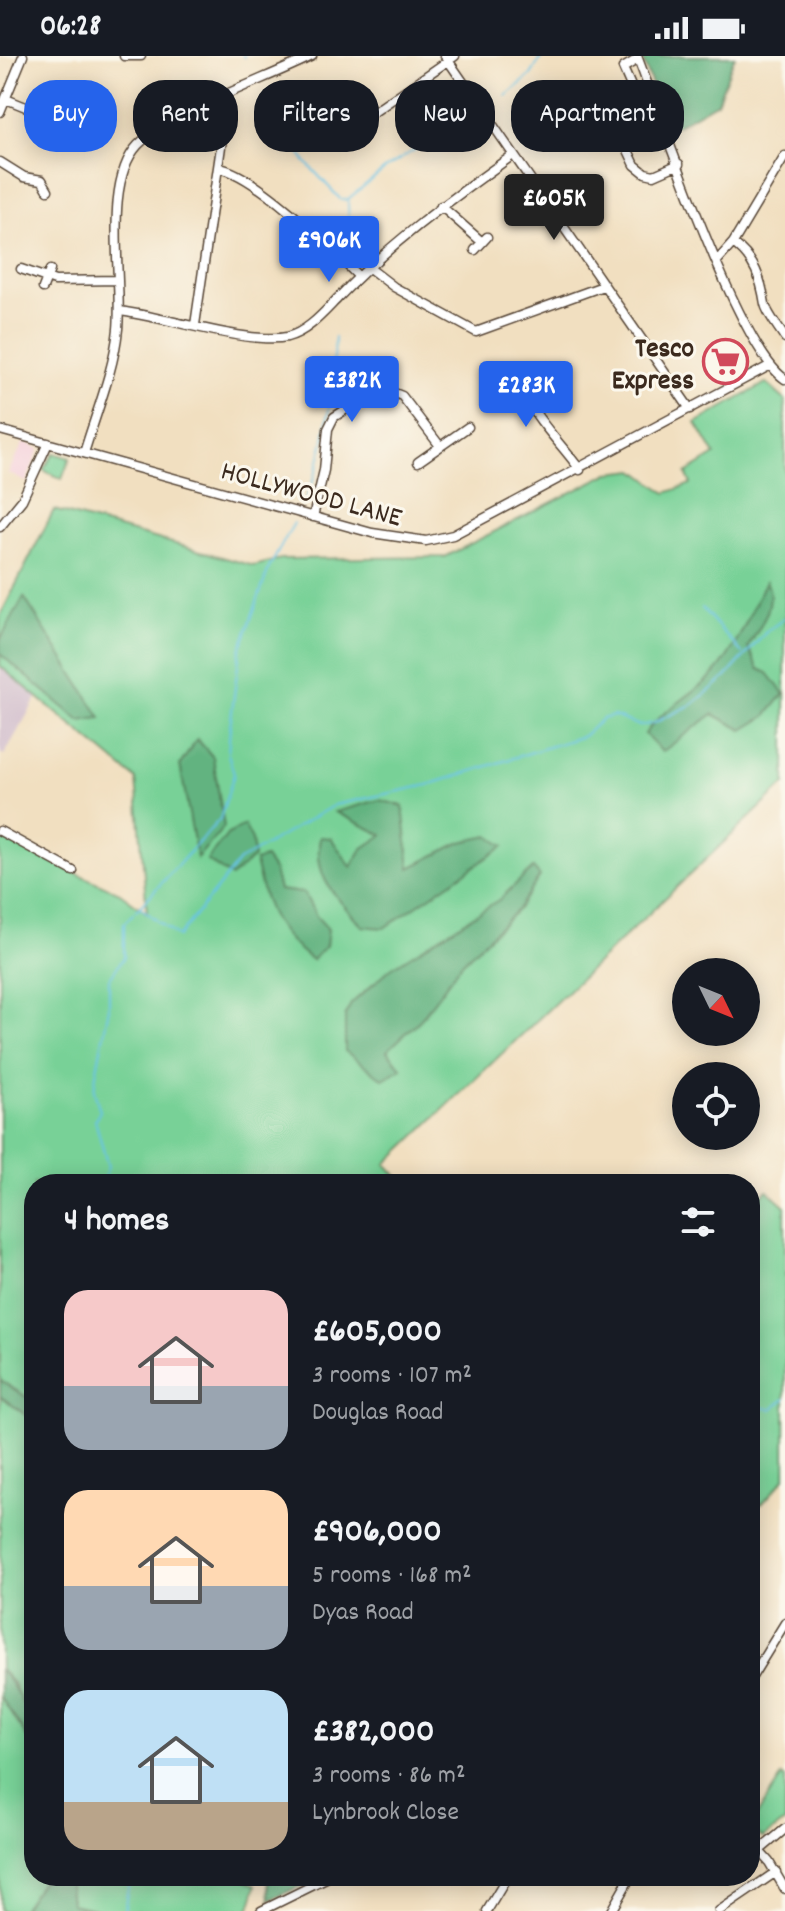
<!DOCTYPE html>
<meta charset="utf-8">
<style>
:root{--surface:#171b24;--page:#20242c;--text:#f1f3f6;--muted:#9ea1a6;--accent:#2563eb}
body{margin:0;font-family:Dekko,sans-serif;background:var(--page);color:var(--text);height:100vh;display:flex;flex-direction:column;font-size:30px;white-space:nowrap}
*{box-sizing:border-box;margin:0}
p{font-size:26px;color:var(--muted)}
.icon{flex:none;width:44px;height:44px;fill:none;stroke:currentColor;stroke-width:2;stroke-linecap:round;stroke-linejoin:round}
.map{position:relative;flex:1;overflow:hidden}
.side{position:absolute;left:24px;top:1118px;width:736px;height:712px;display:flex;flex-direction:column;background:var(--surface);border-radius:32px;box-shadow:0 4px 20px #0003}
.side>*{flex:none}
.guide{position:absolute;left:24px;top:24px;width:738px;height:72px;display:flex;gap:16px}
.needle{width:52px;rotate:133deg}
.tools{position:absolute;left:672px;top:902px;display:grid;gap:16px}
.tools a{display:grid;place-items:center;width:88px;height:88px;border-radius:50%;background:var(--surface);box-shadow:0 4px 20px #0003;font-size:40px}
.price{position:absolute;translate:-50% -68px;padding:0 18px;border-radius:8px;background:var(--accent);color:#fff;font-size:26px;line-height:52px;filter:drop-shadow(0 2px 4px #0008)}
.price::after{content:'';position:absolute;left:50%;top:48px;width:24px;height:18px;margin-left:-12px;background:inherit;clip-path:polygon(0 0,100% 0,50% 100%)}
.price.selected{background:#222;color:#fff}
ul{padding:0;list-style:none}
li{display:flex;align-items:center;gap:24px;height:200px;padding:0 40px}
li span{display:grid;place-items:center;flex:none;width:224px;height:160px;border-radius:24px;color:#555}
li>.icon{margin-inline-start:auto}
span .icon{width:96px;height:96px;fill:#fffc;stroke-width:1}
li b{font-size:34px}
h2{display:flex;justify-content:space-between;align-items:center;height:96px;padding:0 40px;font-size:34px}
.tag{padding:0 28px;border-radius:32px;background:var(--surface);box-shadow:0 4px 20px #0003;font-size:28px;line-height:72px}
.tag.selected{background:var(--accent);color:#fff}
.status{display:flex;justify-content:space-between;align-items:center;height:56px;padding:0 40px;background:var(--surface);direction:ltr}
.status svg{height:22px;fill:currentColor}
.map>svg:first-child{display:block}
.built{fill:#f5cfdb}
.industrial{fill:#d1bdcc}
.green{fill:#78d197;stroke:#5a7e5a;stroke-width:2}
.forest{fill:#62b380;stroke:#4e6e4f;stroke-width:2}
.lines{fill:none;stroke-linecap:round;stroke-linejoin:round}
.stream{stroke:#68c3e5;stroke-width:2}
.minor-casing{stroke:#564536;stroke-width:11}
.minor{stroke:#fff;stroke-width:8}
.labels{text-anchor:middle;stroke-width:6;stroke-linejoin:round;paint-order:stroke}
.poi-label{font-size:28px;font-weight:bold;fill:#3b2a1e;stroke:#fbf7ec;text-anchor:end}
.street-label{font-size:28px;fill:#3b2a1e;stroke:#fbf7ec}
</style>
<div class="status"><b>06:28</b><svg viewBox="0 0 49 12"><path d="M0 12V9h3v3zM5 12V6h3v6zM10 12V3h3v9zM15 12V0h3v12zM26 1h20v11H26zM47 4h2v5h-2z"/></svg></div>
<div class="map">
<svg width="785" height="1855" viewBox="0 0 785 1855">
<rect width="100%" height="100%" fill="#fbf7ec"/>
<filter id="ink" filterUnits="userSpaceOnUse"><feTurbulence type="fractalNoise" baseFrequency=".0125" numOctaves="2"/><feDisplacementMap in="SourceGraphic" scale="16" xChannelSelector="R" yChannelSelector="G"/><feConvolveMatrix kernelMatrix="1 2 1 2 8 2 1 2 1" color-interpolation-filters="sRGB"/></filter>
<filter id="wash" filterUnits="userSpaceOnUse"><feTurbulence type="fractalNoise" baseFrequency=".006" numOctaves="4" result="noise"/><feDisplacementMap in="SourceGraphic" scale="32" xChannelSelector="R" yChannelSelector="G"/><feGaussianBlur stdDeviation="1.8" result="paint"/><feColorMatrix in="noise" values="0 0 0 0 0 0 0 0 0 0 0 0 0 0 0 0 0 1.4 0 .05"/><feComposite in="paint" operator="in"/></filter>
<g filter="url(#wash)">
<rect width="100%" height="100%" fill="#f1dfc0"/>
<!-- built -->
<path class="built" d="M24,386L39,393L26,426L8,417Z"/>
<!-- industrial -->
<path class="industrial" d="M0,610L37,642L4,699L0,697Z"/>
<!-- green -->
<path class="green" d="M766,327L785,344V728L386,1108L404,1128H34V1346L0,1324V782L120,837L147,857L136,723L0,610V560L54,454L254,510L281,503L445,501L609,417L635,414L666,437L691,428L686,417L715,399L696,367Z
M54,397L70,402L62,423L43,414Z
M767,1134L785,1150V1422L762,1448H750V1151Z
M0,1340L34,1365V1681L14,1628L0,1613Z
M0,1640L34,1692V1820H45L21,1855H0Z
M782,1720L785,1723V1766L763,1782L750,1774V1770Z
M68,1820H240L257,1829L249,1855H102L71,1848Z"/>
<!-- forest -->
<path class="forest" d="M641,0H735L717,46L674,71L661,52Z
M766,525C778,547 760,571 748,591L759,613L768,617L784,638L766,660L743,674L713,658L662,696L645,678C658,656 694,639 715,617C738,592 750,555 766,525Z
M24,541L101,662L80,665L0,598V584Z
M197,683L213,701L224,771L197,802L180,709Z
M379,744L403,750L410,812L461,786L489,780L504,790L384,872L362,870C336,840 313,823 320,781L331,782L351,811L362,793L383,779L335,756Z
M244,769L252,784L254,801L231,821L207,804L227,779Z
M265,802L274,815L279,834L304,837L316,860L328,873L326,890L312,904C272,874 266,853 255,805Z
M533,812L540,820L517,854L461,908L421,963L387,995L402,1012L383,1023L345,995V959L351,948L391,912L500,843Z
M0,1324L34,1346V1365L0,1340Z
M0,1613C17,1632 34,1665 34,1692L0,1640Z
M45,1820H68L71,1848L102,1855H21Z
M268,1820H322L270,1844Z"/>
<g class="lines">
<!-- stream -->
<path class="stream" d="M243,0L244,1
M506,40L531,19L542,0
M274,50L304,104L341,144L348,143
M349,186L348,143L386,112L462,64
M302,451C327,401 332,336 335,281
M702,552L742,597
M141,852L178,881L239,805L334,749L428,729L583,680L602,663L614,660L640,670L654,667L693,648L725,622L767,575L785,562
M136,855L220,763L234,718L228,698L230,670L240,594L269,512L294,467
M102,1128L108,1111L95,1064L100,1055L94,1035L96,1018L109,952V923L124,901V867L133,858
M750,1350L772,1353L785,1343
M124,1855L130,1820"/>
</g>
</g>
<g filter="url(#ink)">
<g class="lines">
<defs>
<path id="minor" d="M124,0H141
M445,0L690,353
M637,0C661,62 739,294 785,323
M638,3L623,12L634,37L650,35
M570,39L591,72L626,90L635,109L645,117L654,119L679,108
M6,43L70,69
M0,56L23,0
M337,75L345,76L346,89
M345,76L455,0
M67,77L73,61
M0,106L24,121L42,124L48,134
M219,112C255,118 331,192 358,220
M441,150L482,186
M733,187C755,203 761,223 765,248C767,258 779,272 785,282
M475,194L487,181
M717,205L733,187L785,100
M368,211L394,231L476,276L603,230
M21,213L55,225L118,224
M43,232L50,214
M119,255C162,260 249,289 287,281C308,276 325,255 339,241C391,186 452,143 513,99
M195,269L224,70L219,44
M544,328L531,348C534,361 569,397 580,414
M519,348H531
M0,374L372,477L426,485L453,479L769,310
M84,397C96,357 114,314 118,273C123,222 102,127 138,89C169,57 269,22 312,0
M418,406L468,371
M313,461L324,414L328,373L334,361L367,340L387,334L402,340L440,390
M0,471L22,444L48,387
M0,775L73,815
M750,1624L785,1567
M750,1785L769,1806L785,1833
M760,1794L785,1773
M261,1855L332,1820
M487,1855L508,1820
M611,1855L631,1820
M719,1855L776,1816"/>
</defs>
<!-- minor casing -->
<use href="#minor" class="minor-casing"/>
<!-- minor -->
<use href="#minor" class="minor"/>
</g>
</g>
<!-- icons -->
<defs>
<symbol id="supermarket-ring" viewBox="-11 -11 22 22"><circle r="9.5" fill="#fbf7ec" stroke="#d1495b" stroke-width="1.5"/><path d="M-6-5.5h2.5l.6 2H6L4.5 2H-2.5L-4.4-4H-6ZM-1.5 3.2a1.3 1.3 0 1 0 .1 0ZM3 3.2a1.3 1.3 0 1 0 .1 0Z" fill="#d1495b"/></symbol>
</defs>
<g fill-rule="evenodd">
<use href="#supermarket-ring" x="700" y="280" width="51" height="51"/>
</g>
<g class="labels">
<!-- poi labels -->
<g class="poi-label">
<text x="694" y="300">Tesco<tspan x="694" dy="32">Express</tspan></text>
</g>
<!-- street labels -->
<g class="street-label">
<text transform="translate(312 436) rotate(15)" y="10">HOLLYWOOD LANE</text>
</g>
</g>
</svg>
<div class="tools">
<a><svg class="needle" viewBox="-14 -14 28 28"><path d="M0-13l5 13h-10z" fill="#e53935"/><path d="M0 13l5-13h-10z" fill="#9ea1a6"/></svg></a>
<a><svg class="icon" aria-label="locate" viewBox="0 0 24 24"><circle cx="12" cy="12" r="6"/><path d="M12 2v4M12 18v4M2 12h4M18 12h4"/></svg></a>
</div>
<b class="price selected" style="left:554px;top:186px">£605K</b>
<b class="price" style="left:329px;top:228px">£906K</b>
<b class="price" style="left:352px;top:368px">£382K</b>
<b class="price" style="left:526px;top:373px">£283K</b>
<div class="guide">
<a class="tag selected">Buy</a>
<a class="tag">Rent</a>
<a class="tag">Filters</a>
<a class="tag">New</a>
<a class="tag">Apartment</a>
</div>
<section class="side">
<h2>4 homes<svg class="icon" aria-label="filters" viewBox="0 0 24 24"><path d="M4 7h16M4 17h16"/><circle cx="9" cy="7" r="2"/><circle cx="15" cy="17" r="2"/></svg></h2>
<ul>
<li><span style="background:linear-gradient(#f6c9c9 60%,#9aa5b1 0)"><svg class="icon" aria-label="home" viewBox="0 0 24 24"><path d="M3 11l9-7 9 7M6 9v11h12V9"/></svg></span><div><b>£605,000</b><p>3 rooms · 107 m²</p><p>Douglas Road</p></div></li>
<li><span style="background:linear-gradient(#ffd9b3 60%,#9aa5b1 0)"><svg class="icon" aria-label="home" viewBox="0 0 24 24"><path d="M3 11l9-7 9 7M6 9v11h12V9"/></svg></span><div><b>£906,000</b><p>5 rooms · 168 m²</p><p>Dyas Road</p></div></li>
<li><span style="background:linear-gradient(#bfe0f5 70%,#b9a48a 0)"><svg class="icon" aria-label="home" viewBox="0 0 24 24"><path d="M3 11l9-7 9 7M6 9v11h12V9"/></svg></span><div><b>£382,000</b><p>3 rooms · 86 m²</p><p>Lynbrook Close</p></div></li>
</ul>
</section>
</div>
